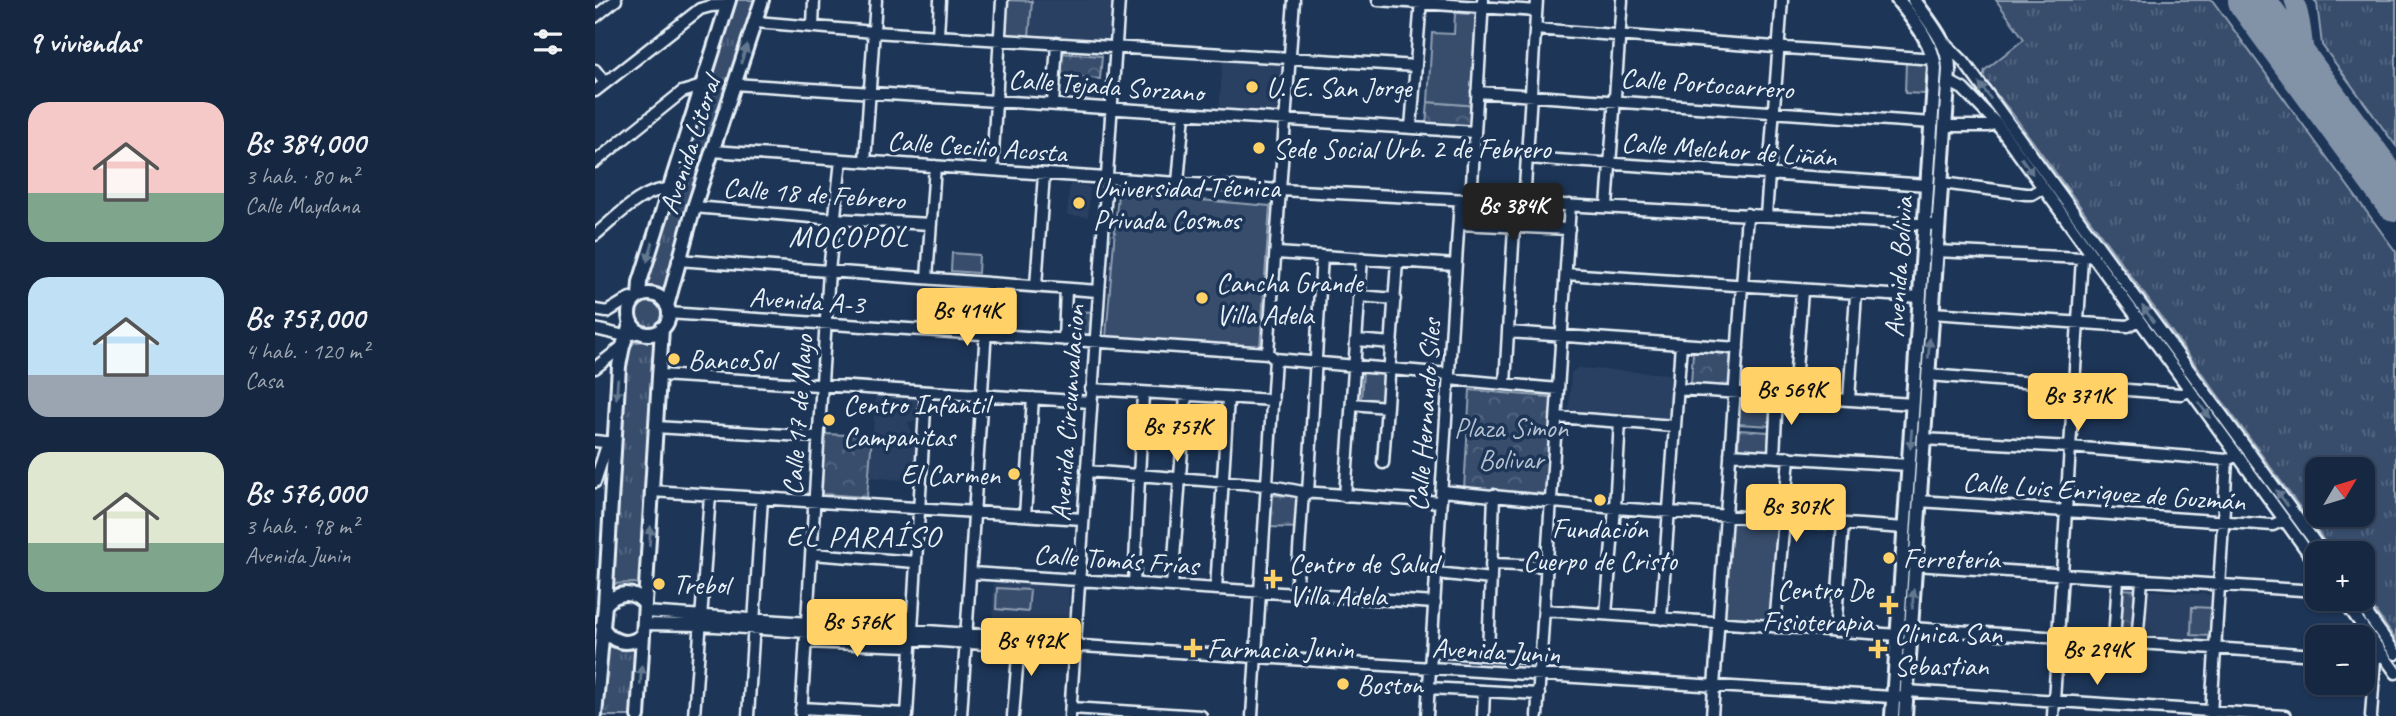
<!DOCTYPE html>
<html lang="es">
<meta charset="utf-8">
<style>
:root{--surface:#162841;--page:#23344c;--text:#f1f3f6;--muted:#9ea6b1;--line:#35445a;--accent:#ffd166}
body{margin:0;font-family:Caveat,sans-serif;background:var(--page);color:var(--text);height:100vh;display:flex;flex-direction:column;font-size:26px;white-space:nowrap}
*{box-sizing:border-box;margin:0}
p{font-size:23px;color:var(--muted)}
.icon{flex:none;width:38px;height:38px;fill:none;stroke:currentColor;stroke-width:2;stroke-linecap:round;stroke-linejoin:round}
.map{position:relative;flex:1;overflow:hidden}
.details{display:flex;flex-direction:column;background:var(--surface);width:595px}
.details>*{flex:none}
.needle{width:46px;rotate:52deg}
.fabs{position:absolute;left:1710px;top:457px;display:grid;gap:14px}
.fabs a{display:grid;place-items:center;width:70px;height:70px;border-radius:14px;background:var(--surface);box-shadow:0 2px 5px #0004,0 0 0 2px var(--line);font-size:35px}
.price{position:absolute;translate:-50% -60px;padding:0 16px;border-radius:7px;background:var(--accent);color:#111;font-size:23px;line-height:46px;filter:drop-shadow(0 2px 4px #0008)}
.price::after{content:'';position:absolute;left:50%;top:42px;width:21px;height:16px;margin-left:-10px;background:inherit;clip-path:polygon(0 0,100% 0,50% 100%)}
.price.active{background:#222;color:#fff}
ul{padding:0;list-style:none}
li{display:flex;align-items:center;gap:21px;height:175px;padding:0 28px}
li span{display:grid;place-items:center;flex:none;width:196px;height:140px;border-radius:21px;color:#555}
li>.icon{margin-inline-start:auto}
span .icon{width:84px;height:84px;fill:#fffc;stroke-width:1}
li b{font-size:30px}
h2{display:flex;justify-content:space-between;align-items:center;height:84px;padding:0 28px;font-size:30px}
main{display:flex;flex:1;min-height:0}
.map>svg:first-child{display:block}
.built{fill:#2a4162}
.grass{fill:url(#grass-tufts);stroke:#909fb2;stroke-width:2;fill-rule:evenodd}
.park{fill:url(#park-crowns);stroke:#909fb2;stroke-width:2}
.garden{fill:#374d6c;stroke:#909fb2;stroke-width:2}
.lines{fill:none;stroke-linecap:round;stroke-linejoin:round}
.taxiway{stroke:#8293a8;stroke-width:19}
.runway{stroke:#8293a8;stroke-width:46}
.minor-casing{stroke:#e8f1f8;stroke-width:15}
.major-casing{stroke:#e8f1f8;stroke-width:18}
.minor{stroke:#1d3557;stroke-width:10}
.major{stroke:#1d3557;stroke-width:12}
.oneway{fill:#64778f}
.poi-dot{fill:#ffd166;stroke:#1d3557;stroke-width:2.5}
.labels{text-anchor:middle;stroke-width:7;stroke-linejoin:round;paint-order:stroke}
.street-label{font-size:28px;fill:#e8f1f8;stroke:#1d3557}
.poi-label{font-size:28px;fill:#e8f1f8;stroke:#1d3557;text-anchor:start}
.park-label{font-size:28px;fill:#b3c0ce;stroke:#1d3557}
.neighbourhood-label{font-size:30px;letter-spacing:2px;fill:#e8f1f8;stroke:#1d3557}
</style>
<main>
<section class="details">
<h2>9 viviendas<svg class="icon" aria-label="filters" viewBox="0 0 24 24"><path d="M4 7h16M4 17h16"/><circle cx="9" cy="7" r="2"/><circle cx="15" cy="17" r="2"/></svg></h2>
<ul>
<li><span style="background:linear-gradient(#f6c9c9 65%,#7fa58c 0)"><svg class="icon" aria-label="home" viewBox="0 0 24 24"><path d="M3 11l9-7 9 7M6 9v11h12V9"/></svg></span><div><b>Bs 384,000</b><p>3 hab. · 80 m²</p><p>Calle Maydana</p></div></li>
<li><span style="background:linear-gradient(#bfe0f5 70%,#9aa5b1 0)"><svg class="icon" aria-label="home" viewBox="0 0 24 24"><path d="M3 11l9-7 9 7M6 9v11h12V9"/></svg></span><div><b>Bs 757,000</b><p>4 hab. · 120 m²</p><p>Casa</p></div></li>
<li><span style="background:linear-gradient(#dfe7d0 65%,#7fa58c 0)"><svg class="icon" aria-label="home" viewBox="0 0 24 24"><path d="M3 11l9-7 9 7M6 9v11h12V9"/></svg></span><div><b>Bs 576,000</b><p>3 hab. · 98 m²</p><p>Avenida Junin</p></div></li>
</ul>
</section>
<div class="map">
<svg width="1801" height="716" viewBox="0 0 1801 716">
<defs>
<pattern id="grass-tufts" width="24" height="20" patternUnits="userSpaceOnUse" patternTransform="scale(1.75)"><rect width="24" height="20" fill="#374d6c"/><path d="M3 7l-1-3M5 7V3M7 7l1-3M15 17l-1-3M17 17v-4M19 17l1-3" fill="none" stroke="#546782"/></pattern>
<pattern id="park-crowns" width="20" height="18" patternUnits="userSpaceOnUse" patternTransform="scale(1.75)"><rect width="20" height="18" fill="#374d6c"/><path d="M2 6a3 3 0 1 1 6 0M12 15a3 3 0 1 1 6 0" fill="none" stroke="#546782"/></pattern>
</defs>
<rect width="100%" height="100%" fill="#1d3557"/>
<filter id="ink" filterUnits="userSpaceOnUse"><feTurbulence type="fractalNoise" baseFrequency=".0143" numOctaves="2"/><feDisplacementMap in="SourceGraphic" scale="14" xChannelSelector="R" yChannelSelector="G"/><feConvolveMatrix kernelMatrix="1 2 1 2 8 2 1 2 1" color-interpolation-filters="sRGB"/></filter>
<g filter="url(#ink)">
<!-- built -->
<path class="built" d="M411,0H518L516,43L413,36L410,32Z
M628,59L688,62L686,113L683,115L624,111Z
M475,184L492,186L495,189L493,217L472,215Z
M982,368L1073,374L1078,381V416L1073,422L976,414L974,409L976,373Z
M281,394L323,397L326,400L324,420L313,422L322,446L320,481L274,477Z
M399,579L474,585L472,638L397,633Z
M1549,590L1619,595L1616,647L1546,641Z"/>
<!-- grass -->
<path class="grass" d="M139,0H163L70,293L58,287L48,288Z
M1401,0H1617L1801,252V640L1768,594V553H1738L1417,113L1388,78L1390,70L1429,39ZM1722,469H1768V514H1722Z
M1719,0H1801V146L1727,45L1722,3Z
M39 313a15 15 0 1 1 30 0a15 15 0 1 1-30 0Z
M65,340L49,590L40,583L14,584L31,351L40,342Z
M12,644C23,649 30,653 43,648L39,716H7Z"/>
<!-- park -->
<path class="park" d="M464,53L507,56L505,79L471,76L462,85Z
M833,102L884,106L883,129L831,126Z
M474,311L500,312V335L473,333Z
M1098,351L1140,355L1139,388L1096,384Z
M875,390L965,398L957,494L869,489Z
M229,434L277,436L272,497L227,494Z
M674,495L705,496L704,528L672,527Z
M1527,589L1542,590L1540,641L1525,640Z"/>
<!-- garden -->
<path class="garden" d="M411,0L437,1L434,37L413,36L410,32Z
M860,13L890,15L884,106L833,102L837,33L859,34Z
M1311,62L1332,63L1330,94L1310,93Z
M523,193L675,206L665,348L511,337Z
M357,253L384,255L383,273L356,271Z
M768,371L788,372L787,402L766,400Z
M1143,403L1179,405L1177,426L1142,424Z
M1144,430L1174,432L1173,451L1143,449Z
M1136,520L1184,524L1177,623L1129,620Z
M402,588L435,590L433,612L401,609Z
M1597,607L1619,608L1617,636L1596,635Z"/>
<g class="lines">
<!-- taxiway -->
<path class="taxiway" d="M1699,0C1709,24 1707,53 1714,78"/>
<!-- runway -->
<path class="runway" d="M1656,0L1801,198"/>
<defs>
<path id="minor" d="M783,0L941,11
M0,17L21,0
M161,22L279,32L821,66
M218,27L219,0
M940,29L1339,59
M343,35L345,0
M1349,42L1369,62L1728,553
M0,70L10,83
M1353,81L1368,89L1401,123L1722,565
M139,84L880,132
M0,91L105,9L116,6L133,5
M882,92L1338,123
M458,104L462,43
M1350,126H1393L1401,123
M816,128L826,0
M117,151L686,190L1342,225
M932,158L1333,185
M270,161L281,0
M0,162L87,92L107,86
M397,170L407,0
M583,183L589,113
M1347,183L1431,194H1437L1447,188
M876,200L888,0
M929,203L942,0
M99,207L240,219L336,224
M1012,207L1027,0
M1171,215L1187,0
M864,224L974,229
M0,235C21,218 46,189 74,189
M1341,251L1487,258L1493,256
M682,253L861,265
M83,260L503,291
M971,274L1325,297
M332,278L340,166
M441,286L449,174
M765,296L800,299
M0,310L12,312L35,298L40,300
M73,313L673,353L680,359
M1337,313L1533,326L1544,320
M0,329L30,336L45,332
M913,332L1143,348
M469,340L471,289
M761,340L797,343
M673,353L699,0
M680,359L854,374
M0,368L28,346
M65,375L496,402
M1333,375L1586,394L1595,391
M854,379L963,389
M910,384L919,227
M496,389L678,400
M1082,389L1318,404
M1199,396L1207,291
M1254,400L1261,294
M757,404L792,407
M962,417L1079,426
M61,427L223,437
M1328,439L1475,447L1632,460L1642,455
M0,441L18,443
M1135,454L1314,465
M1179,456L1182,395
M788,463L802,261
M491,471L671,485L708,492L846,502
M0,482L13,442
M57,491L488,519
M847,491L1020,508L1310,528
M713,493L727,256
M750,496L767,258
M1324,501L1678,525L1689,520
M430,515L438,398
M217,554L320,562
M896,564L952,566
M1320,565L1722,591
M376,573L840,603
M842,573L896,579
M539,584L548,393
M577,586L591,395
M621,589L633,398
M701,595L708,492
M1747,598L1801,673
M1761,598L1801,654
M213,610L317,617
M949,610L1303,635
M50,612L480,641L484,644
M1011,614L1020,508L1025,421
M1066,619L1086,344
M49,624L105,625L480,650L487,646L1312,698
M1180,627L1194,457
M1316,628L1722,655
M1240,631L1248,524
M210,642L315,646
M1519,642L1523,578
M1542,643L1547,580
M837,651L946,659
M893,654L899,495
M1768,659H1780L1784,657
M834,688L944,694
M1312,691L1690,716
M206,708L312,714
M476,708L606,716
M1616,714L1632,460
M99,716L115,495
M153,716L167,498
M206,716L234,271L246,160
M312,716L331,392
M366,716L394,283
M418,716L424,643
M475,716L524,0
M657,716L680,359
M832,716L865,200
M888,716L889,691
M942,716L975,205
M1117,716L1152,214
M1458,716L1487,258
M1776,716L1780,659"/>
<path id="major" d="M34 314a20 20 0 1 1 40 0a20 20 0 1 1-40 0Z
M44,297L45,282L134,0
M72,306L99,207L167,0
M10,605C22,591 38,590 50,604
M7,626C16,643 33,647 48,635
M0,715L10,605L24,366L28,346L36,322
M43,716L67,328
M1297,716L1340,68C1337,41 1319,21 1303,0
M1310,716L1354,70C1354,42 1334,22 1319,0"/>
</defs>
<!-- minor casing -->
<use href="#minor" class="minor-casing"/>
<!-- major casing -->
<use href="#major" class="major-casing"/>
<!-- minor -->
<use href="#minor" class="minor"/>
<!-- major -->
<use href="#major" class="major"/>
</g>
<!-- one-way arrows -->
<defs><path id="oneway-solid" d="M-6-.8H1V-3.2L6.5 0L1 3.2V.8H-6Z" transform="scale(1.75)"/></defs>
<g class="oneway">
<use href="#oneway-solid" transform="translate(149 54) rotate(-71)"/>
<use href="#oneway-solid" transform="translate(1390 91) rotate(-126)"/>
<use href="#oneway-solid" transform="translate(1432 166) rotate(55)"/>
<use href="#oneway-solid" transform="translate(55 252) rotate(107)"/>
<use href="#oneway-solid" transform="translate(1553 314) rotate(-126)"/>
<use href="#oneway-solid" transform="translate(1334 348) rotate(-86)"/>
<use href="#oneway-solid" transform="translate(22 389) rotate(94)"/>
<use href="#oneway-solid" transform="translate(1609 410) rotate(54)"/>
<use href="#oneway-solid" transform="translate(1316 439) rotate(94)"/>
<use href="#oneway-solid" transform="translate(1687 498) rotate(-126)"/>
<use href="#oneway-solid" transform="translate(55 536) rotate(-86)"/>
<use href="#oneway-solid" transform="translate(1318 599) rotate(-86)"/>
<use href="#oneway-solid" transform="translate(46 675) rotate(-86)"/>
</g>
</g>
<!-- markers -->
<g class="poi-dot">
<circle cx="657" cy="87" r="7"/>
<circle cx="664" cy="148" r="7"/>
<circle cx="484" cy="203" r="7"/>
<circle cx="607" cy="298" r="7"/>
<circle cx="79" cy="359" r="7"/>
<circle cx="234" cy="420" r="7"/>
<circle cx="419" cy="474" r="7"/>
<circle cx="1005" cy="500" r="7"/>
<circle cx="1294" cy="558" r="7"/>
<path d="M674.5 568.5h7v7h7v7h-7v7h-7v-7h-7v-7h7z"/>
<circle cx="64" cy="584" r="7"/>
<path d="M1290.5 594.5h7v7h7v7h-7v7h-7v-7h-7v-7h7z"/>
<path d="M594.5 637.5h7v7h7v7h-7v7h-7v-7h-7v-7h7z"/>
<path d="M1279.5 638.5h7v7h7v7h-7v7h-7v-7h-7v-7h7z"/>
<circle cx="748" cy="684" r="7"/>
</g>
<g class="labels">
<!-- street labels -->
<g class="street-label">
<text transform="translate(1112 83) rotate(4)" y="10">Calle Portocarrero</text>
<text transform="translate(511 85) rotate(4)" y="10">Calle Tejada Sorzano</text>
<text transform="translate(94 145) rotate(-72)" y="10">Avenida Litoral</text>
<text transform="translate(382 146) rotate(4)" y="10">Calle Cecilio Acosta</text>
<text transform="translate(1134 149) rotate(4)" y="10">Calle Melchor de Liñán</text>
<text transform="translate(219 193) rotate(4)" y="10">Calle 18 de Febrero</text>
<text transform="translate(1303 267) rotate(-86)" y="10">Avenida Bolivia</text>
<text transform="translate(212 300) rotate(4)" y="10">Avenida A-3</text>
<text transform="translate(472 413) rotate(-86)" y="10">Avenida Circunvalacion</text>
<text transform="translate(202 415) rotate(-86)" y="10">Calle 17 de Mayo</text>
<text transform="translate(829 415) rotate(-86)" y="10">Calle Hernando Siles</text>
<text transform="translate(1509 491) rotate(4)" y="10">Calle Luis Enriquez de Guzmán</text>
<text transform="translate(521 559) rotate(4)" y="10">Calle Tomás Frías</text>
<text transform="translate(901 650) rotate(3)" y="10">Avenida Junin</text>
</g>
<!-- poi labels -->
<g class="poi-label">
<text x="671" y="97">U. E. San Jorge</text>
<text x="678" y="158">Sede Social Urb. 2 de Febrero</text>
<text x="498" y="197">Universidad Técnica<tspan x="498" dy="32">Privada Cosmos</tspan></text>
<text x="621" y="292">Cancha Grande<tspan x="621" dy="32">Villa Adela</tspan></text>
<text x="93" y="369">BancoSol</text>
<text x="248" y="414">Centro Infantil<tspan x="248" dy="32">Campanitas</tspan></text>
<text x="405" y="484" text-anchor="end">El Carmen</text>
<text x="1005" y="538" text-anchor="middle">Fundación<tspan x="1005" dy="32">Cuerpo de Cristo</tspan></text>
<text x="1308" y="568">Ferretería</text>
<text x="694" y="573">Centro de Salud<tspan x="694" dy="32">Villa Adela</tspan></text>
<text x="78" y="594">Trebol</text>
<text x="1278" y="599" text-anchor="end">Centro De<tspan x="1278" dy="32">Fisioterapia</tspan></text>
<text x="1299" y="643">Clinica San<tspan x="1299" dy="32">Sebastian</tspan></text>
<text x="612" y="658">Farmacia Junin</text>
<text x="762" y="694">Boston</text>
</g>
<!-- park labels -->
<g class="park-label">
<text x="916" y="437">Plaza Simon<tspan x="916" dy="32">Bolivar</tspan></text>
</g>
<!-- neighbourhood labels -->
<g class="neighbourhood-label">
<text x="254" y="246">MOCOPOL</text>
<text x="269" y="546">EL PARAÍSO</text>
</g>
</g>
</svg>
<div class="fabs">
<a><svg class="needle" viewBox="-14 -14 28 28"><path d="M0-13l5 13h-10z" fill="#e53935"/><path d="M0 13l5-13h-10z" fill="#9ea6b1"/></svg></a>
<a>+</a>
<a>−</a>
</div>
<b class="price active" style="left:918px;top:243px">Bs 384K</b>
<b class="price" style="left:372px;top:348px">Bs 414K</b>
<b class="price" style="left:1196px;top:427px">Bs 569K</b>
<b class="price" style="left:1483px;top:433px">Bs 371K</b>
<b class="price" style="left:582px;top:464px">Bs 757K</b>
<b class="price" style="left:1201px;top:544px">Bs 307K</b>
<b class="price" style="left:262px;top:659px">Bs 576K</b>
<b class="price" style="left:436px;top:678px">Bs 492K</b>
<b class="price" style="left:1502px;top:687px">Bs 294K</b>
</div>
</main>
